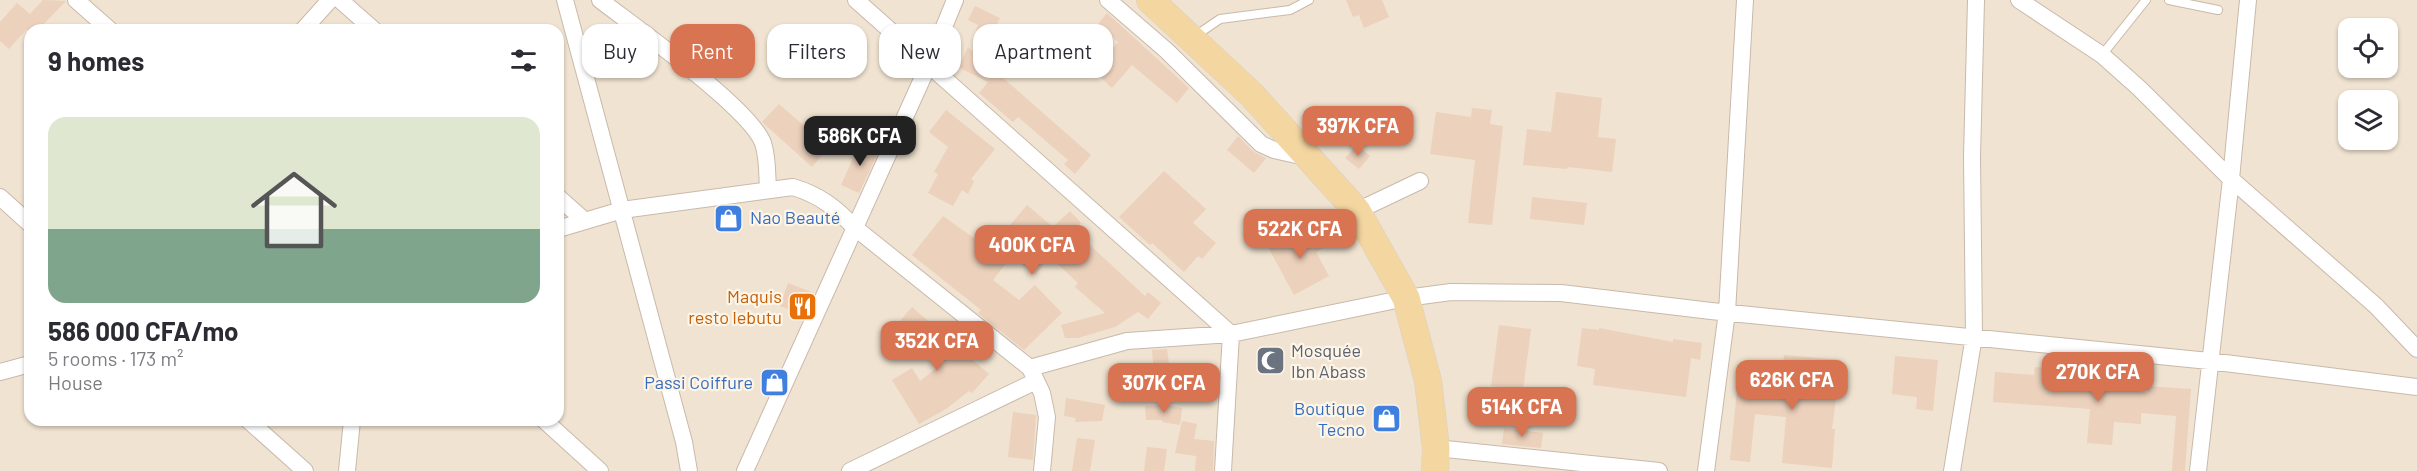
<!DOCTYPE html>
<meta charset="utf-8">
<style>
:root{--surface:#fff;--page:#f7f7f7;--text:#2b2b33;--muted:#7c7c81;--line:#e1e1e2;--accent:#d97452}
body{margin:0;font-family:Barlow,sans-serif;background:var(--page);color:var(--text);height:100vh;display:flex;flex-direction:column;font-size:22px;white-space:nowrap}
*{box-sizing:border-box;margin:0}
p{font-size:20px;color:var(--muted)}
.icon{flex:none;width:33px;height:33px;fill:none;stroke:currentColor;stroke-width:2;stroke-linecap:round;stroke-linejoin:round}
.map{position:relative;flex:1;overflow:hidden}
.drawer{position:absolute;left:24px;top:24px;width:540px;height:402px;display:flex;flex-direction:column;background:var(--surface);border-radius:18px;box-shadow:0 2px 4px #0004}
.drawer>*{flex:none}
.banner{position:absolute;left:582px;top:24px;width:570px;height:54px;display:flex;gap:12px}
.controls{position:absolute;left:2338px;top:18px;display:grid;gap:12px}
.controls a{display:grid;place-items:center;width:60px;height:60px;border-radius:12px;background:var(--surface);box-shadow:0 2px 4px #0004;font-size:30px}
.price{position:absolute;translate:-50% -51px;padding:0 14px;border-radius:12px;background:var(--accent);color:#fff;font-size:20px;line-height:39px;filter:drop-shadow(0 2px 3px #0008)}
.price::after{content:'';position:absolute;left:50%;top:36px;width:18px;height:14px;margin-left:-9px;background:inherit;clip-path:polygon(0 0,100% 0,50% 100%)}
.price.on{background:#222;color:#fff}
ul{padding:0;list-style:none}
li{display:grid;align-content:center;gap:12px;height:318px;padding:0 24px}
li+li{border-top:2px solid var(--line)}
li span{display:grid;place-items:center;height:186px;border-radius:18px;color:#555}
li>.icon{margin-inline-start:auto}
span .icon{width:108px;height:108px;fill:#fffc;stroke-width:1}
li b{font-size:26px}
h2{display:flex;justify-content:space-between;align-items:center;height:72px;padding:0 24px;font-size:26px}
.pill{padding:0 21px;border-radius:18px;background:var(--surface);box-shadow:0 2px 4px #0004;font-size:21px;line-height:54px}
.pill.on{background:var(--accent);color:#fff}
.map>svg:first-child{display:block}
.residential{fill:#f0e3d1;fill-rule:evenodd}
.building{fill:#ecd1bc}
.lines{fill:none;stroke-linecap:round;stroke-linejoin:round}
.lane-casing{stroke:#c9b9aa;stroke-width:10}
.street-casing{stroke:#c9b9aa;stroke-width:18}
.primary-casing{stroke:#d7d1cd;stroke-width:28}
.lane{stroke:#fff;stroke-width:8}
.street{stroke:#fff;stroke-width:16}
.primary{stroke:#f3d6a0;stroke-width:27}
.labels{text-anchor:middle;stroke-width:4.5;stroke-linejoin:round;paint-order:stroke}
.shop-label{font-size:18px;fill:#366cbe;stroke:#fdf5e8;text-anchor:end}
.food-label{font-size:18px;fill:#c56008;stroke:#fdf5e8;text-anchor:end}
.worship-label{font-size:18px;fill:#5b616d;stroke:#fdf5e8;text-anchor:start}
</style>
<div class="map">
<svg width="2417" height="471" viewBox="0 0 2417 471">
<rect width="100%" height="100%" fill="#faf1e2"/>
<!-- residential -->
<path class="residential" d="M0,0H2417V471H0ZM2349,28H2388V68H2349ZM30,30H558V420H30ZM2349,100H2388V140H2349Z"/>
<!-- building -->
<path class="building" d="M43,0L66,1L38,30H26L9,49L0,41V22L17,3L30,14Z
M1346,0H1382L1389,17L1364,28L1359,15L1353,17Z
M975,6L1000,18L990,40L976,30L978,25L968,20Z
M1107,13L1189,88L1177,103L1132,65L1112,88L1095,72L1101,65L1099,63L1118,42L1098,24Z
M1033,31L1044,39L1025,65L1015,57Z
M968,47L1091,155L1075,174L1064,164L1068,160L1018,117L1013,122L979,93L988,82L958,67Z
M1556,92L1602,98L1598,137L1616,139L1612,172L1568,167L1567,169L1523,165L1527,129L1551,132Z
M779,104L811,132L826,116L843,131L812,167L762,122Z
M1472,108L1492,110L1490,124L1503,126L1492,225L1468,223L1475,160L1430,154L1436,112L1471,117Z
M946,110L995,149L971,179L974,181L968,194L962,190L953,206L928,193L938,174L934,172L948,147L929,132Z
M1238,136L1254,152L1266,158L1254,173L1227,150Z
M860,143L880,148L859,193L841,185Z
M1357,145L1370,156L1359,169L1345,158Z
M1164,171L1206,209L1193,223L1216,243L1202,259L1198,256L1184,272L1152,243L1150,245L1119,217Z
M1532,197L1587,203L1584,225L1530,219Z
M1027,205L1053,227L1070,211L1081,223L1075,229L1092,247L1145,296L1148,292L1161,303L1148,319L1138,312L1115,327L1078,338H1065L1061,325L1105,313L1075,287L1078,283L1050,257L1035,275L1012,256L993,280L1019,300L1035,285L1062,313L1024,350L978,313L981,310L912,255L943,216L978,241L982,235L994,244Z
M1315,228L1325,247L1316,252L1329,276L1294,295L1268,247L1302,229L1304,234Z
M788,283L814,293L804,315L780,306Z
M912,307L989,374L972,393L969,391L946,409L919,424L892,380L912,368L920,381L944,362L899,322Z
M1499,325L1531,329L1523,390L1491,386Z
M1582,328L1599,330V328L1673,342V339L1702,343L1700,360L1691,358L1686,397L1593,385L1595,369L1577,366Z
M1167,349L1170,371L1154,373L1152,350Z
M1784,355L1841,360L1832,429H1835L1832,468L1782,463L1786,417L1755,414L1750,462L1730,460L1738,380L1782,383Z
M1895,356L1938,360L1933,411L1916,409L1917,397L1892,394Z
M2035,367L2089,371L2088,380L2110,382L2109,389L2147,392V386L2191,389L2185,471H2172L2176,416L2141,413V424L2114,422L2112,445L2087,443L2090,409L1993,402L1995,372L2034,375Z
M1066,398L1105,405L1102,421L1075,422L1076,418L1064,416Z
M1166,405L1182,408L1180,425L1162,422V420H1146L1145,406Z
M1013,412L1036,415L1033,460L1008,457Z
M1182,421L1197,424L1194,439L1214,441L1213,471H1195L1196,456L1175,453Z
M1504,428L1543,433L1541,448L1502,444Z
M1077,438L1095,440L1090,471H1072Z
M1147,447L1167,449L1164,471H1144Z"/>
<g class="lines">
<defs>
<path id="lane" d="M2169,0L2218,10
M1195,36L1220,19L1290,10L1309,0
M2102,55L2146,0"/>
<path id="street" d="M76,0L110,30
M340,0L374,30
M565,0L684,442L689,471
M600,0C635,27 750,108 763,143C768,158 767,175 768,190
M856,0L1231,334
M1108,0L1167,51L1261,144L1274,150L1305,157
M2019,0L2102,55L2139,88L2231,179L2376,306L2417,349
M303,30L330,0
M0,197L30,224
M558,197L585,221
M1357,211L1420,181
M558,229L622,210L793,187C819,195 835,207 854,227L1030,368L1042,393L1047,417L1042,471
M1030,368L1127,341L1231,334L1406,298L1451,292L1561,293L1711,311L2209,361L2417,387
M0,372L30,364
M248,420L305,471
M544,420L600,471
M1436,448L1659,471
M347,471L352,420
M745,471L928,66L955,0
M850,471L1036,381
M1223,471L1231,334
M1706,471L1727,312L1745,0
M1952,471L1974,336L1972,157L1976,0
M2198,471L2231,179L2248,0"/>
<path id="primary" d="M1150,0L1252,95L1357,211L1406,298L1428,381L1436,448L1435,471"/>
</defs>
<!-- lane casing -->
<use href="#lane" class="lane-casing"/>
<!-- street casing -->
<use href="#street" class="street-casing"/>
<!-- primary casing -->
<use href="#primary" class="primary-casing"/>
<!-- lane -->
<use href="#lane" class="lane"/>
<!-- street -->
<use href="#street" class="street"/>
<!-- primary -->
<use href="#primary" class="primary"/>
</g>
<!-- icons -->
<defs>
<symbol id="shop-square" viewBox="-11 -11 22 22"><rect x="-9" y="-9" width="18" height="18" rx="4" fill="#3f7fe0" stroke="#fdf5e8"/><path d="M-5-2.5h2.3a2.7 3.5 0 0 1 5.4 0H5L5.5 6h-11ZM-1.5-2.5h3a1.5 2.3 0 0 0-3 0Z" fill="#fff"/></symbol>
<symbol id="restaurant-square" viewBox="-11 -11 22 22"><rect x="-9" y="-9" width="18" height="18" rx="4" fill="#e8710a" stroke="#fdf5e8"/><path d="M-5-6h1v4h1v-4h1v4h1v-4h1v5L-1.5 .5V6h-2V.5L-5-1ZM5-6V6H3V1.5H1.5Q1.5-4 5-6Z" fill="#fff"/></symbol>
<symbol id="mosque-square" viewBox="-11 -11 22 22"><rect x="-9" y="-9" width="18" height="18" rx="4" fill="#6b7280" stroke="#fdf5e8"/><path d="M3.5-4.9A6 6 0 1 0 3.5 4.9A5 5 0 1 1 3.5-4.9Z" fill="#fff"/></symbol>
</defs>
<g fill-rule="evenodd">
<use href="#shop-square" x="712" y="202" width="33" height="33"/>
<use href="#restaurant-square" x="786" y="290" width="33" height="33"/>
<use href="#mosque-square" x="1254" y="344" width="33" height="33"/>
<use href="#shop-square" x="758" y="366" width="33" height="33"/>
<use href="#shop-square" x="1370" y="402" width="33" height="33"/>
</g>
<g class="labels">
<!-- shop labels -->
<g class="shop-label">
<text x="750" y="224" text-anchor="start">Nao Beauté</text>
<text x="753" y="389">Passi Coiffure</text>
<text x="1365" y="415">Boutique<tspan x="1365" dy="21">Tecno</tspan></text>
</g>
<!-- food labels -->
<g class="food-label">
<text x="782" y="303">Maquis<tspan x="782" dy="21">resto lebutu</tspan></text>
</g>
<!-- worship labels -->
<g class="worship-label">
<text x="1291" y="357">Mosquée<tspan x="1291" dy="21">Ibn Abass</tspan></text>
</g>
</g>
</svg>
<div class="controls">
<a><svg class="icon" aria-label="locate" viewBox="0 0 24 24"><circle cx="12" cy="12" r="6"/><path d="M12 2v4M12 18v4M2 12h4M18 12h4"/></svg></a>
<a><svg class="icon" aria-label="layers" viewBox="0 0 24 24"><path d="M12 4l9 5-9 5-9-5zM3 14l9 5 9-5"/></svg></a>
</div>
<b class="price" style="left:1358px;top:157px">397K CFA</b>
<b class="price on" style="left:860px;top:167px">586K CFA</b>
<b class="price" style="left:1300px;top:260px">522K CFA</b>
<b class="price" style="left:1032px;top:276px">400K CFA</b>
<b class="price" style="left:937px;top:372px">352K CFA</b>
<b class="price" style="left:2098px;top:403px">270K CFA</b>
<b class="price" style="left:1792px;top:411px">626K CFA</b>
<b class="price" style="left:1164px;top:414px">307K CFA</b>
<b class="price" style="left:1522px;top:438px">514K CFA</b>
<div class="banner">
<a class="pill">Buy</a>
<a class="pill on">Rent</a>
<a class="pill">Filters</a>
<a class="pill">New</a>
<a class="pill">Apartment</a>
</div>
<section class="drawer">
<h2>9 homes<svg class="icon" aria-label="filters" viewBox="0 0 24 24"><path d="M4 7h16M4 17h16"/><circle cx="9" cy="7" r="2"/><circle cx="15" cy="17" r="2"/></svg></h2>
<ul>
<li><span style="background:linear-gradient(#dfe7d0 60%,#7fa58c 0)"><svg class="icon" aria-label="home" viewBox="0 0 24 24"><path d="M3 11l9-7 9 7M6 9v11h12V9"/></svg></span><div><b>586 000 CFA/mo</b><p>5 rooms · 173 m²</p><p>House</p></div></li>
</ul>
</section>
</div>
